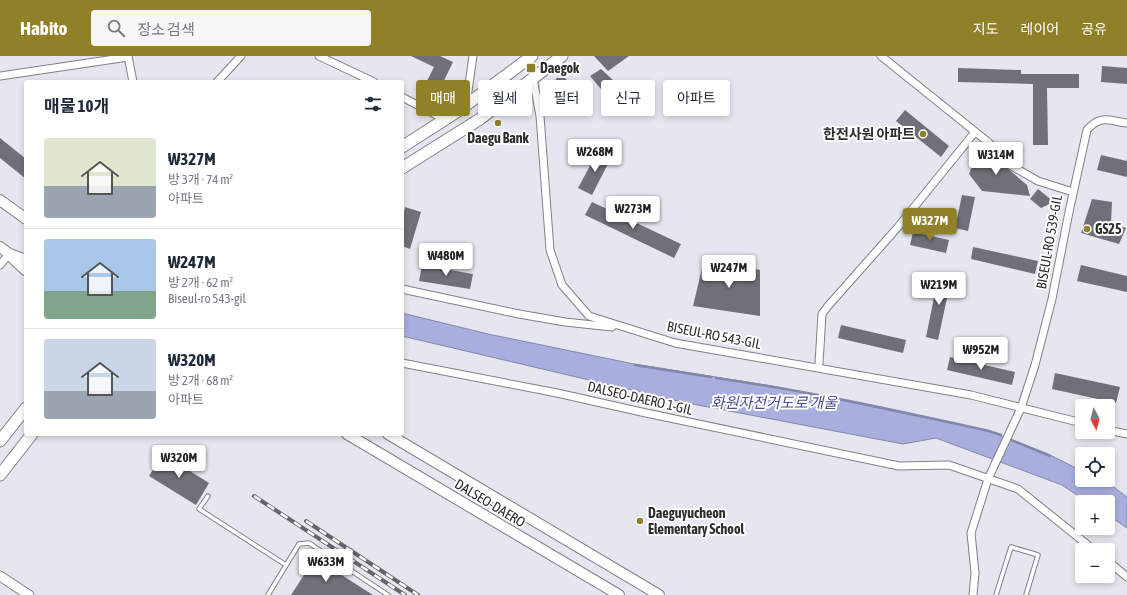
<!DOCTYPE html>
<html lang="ko">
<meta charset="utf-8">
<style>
:root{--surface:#fff;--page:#f6f6f7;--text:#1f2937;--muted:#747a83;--line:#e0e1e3;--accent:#908027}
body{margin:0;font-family:"Asap Condensed","Noto Sans KR",sans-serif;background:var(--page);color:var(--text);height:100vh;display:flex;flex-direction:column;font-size:15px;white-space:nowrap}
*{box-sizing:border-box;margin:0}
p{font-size:13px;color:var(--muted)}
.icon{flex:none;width:22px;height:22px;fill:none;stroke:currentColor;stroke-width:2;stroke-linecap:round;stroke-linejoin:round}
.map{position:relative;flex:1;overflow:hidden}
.sheet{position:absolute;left:24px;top:24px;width:380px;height:356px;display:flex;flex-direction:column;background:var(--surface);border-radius:4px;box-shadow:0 2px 6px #0003}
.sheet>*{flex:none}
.top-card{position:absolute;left:416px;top:24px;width:380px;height:36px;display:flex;gap:8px}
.needle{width:26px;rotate:173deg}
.controls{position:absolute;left:1075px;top:343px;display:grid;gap:8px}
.controls a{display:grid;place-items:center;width:40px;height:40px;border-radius:4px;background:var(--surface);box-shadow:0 2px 6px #0003;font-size:20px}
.price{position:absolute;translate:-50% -34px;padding:0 9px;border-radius:4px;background:#fff;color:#222;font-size:13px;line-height:26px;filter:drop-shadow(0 1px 2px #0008)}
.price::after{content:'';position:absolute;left:50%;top:24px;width:12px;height:9px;margin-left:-6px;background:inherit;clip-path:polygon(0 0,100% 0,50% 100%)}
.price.selected{background:var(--accent);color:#fff}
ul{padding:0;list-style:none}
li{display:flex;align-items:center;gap:12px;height:100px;padding:0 20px}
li+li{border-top:1px solid var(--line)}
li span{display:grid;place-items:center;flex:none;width:112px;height:80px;border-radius:4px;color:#555}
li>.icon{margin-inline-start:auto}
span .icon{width:48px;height:48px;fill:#fffc;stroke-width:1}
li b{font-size:17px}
h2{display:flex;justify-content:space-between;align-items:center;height:48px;padding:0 20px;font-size:17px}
.tag{padding:0 14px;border-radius:4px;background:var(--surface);box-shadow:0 2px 6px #0003;font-size:14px;line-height:36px}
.tag.selected{background:var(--accent);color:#fff}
header{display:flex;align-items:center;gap:24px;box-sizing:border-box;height:56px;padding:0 20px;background:var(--accent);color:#fff}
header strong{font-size:19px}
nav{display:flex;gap:22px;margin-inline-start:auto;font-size:14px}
.search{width:280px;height:36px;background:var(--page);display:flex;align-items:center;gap:10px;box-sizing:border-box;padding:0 14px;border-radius:4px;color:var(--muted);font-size:15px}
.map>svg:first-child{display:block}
.water{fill:#a8aede;stroke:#8387aa}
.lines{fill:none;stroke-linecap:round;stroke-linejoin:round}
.stream{stroke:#8387aa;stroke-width:2.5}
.building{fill:#707178}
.service-casing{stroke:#7f8188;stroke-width:5.5}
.minor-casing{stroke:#7f8188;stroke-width:9}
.tertiary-casing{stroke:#7f8188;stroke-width:11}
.secondary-casing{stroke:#7f8188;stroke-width:12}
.primary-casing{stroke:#7f8188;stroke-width:13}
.service{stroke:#fff;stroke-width:3.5}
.minor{stroke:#fff;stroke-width:7}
.tertiary{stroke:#fff;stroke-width:9}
.secondary{stroke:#fff;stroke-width:10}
.primary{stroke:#fff;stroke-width:11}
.rail-casing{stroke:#646469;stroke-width:4}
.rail{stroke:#fff;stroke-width:2.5;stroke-dasharray:8;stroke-linecap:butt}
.poi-dot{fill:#908027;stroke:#fff;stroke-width:1.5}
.labels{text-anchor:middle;stroke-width:4;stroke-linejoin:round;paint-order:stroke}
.poi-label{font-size:14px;font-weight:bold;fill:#2d2d30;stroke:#fff;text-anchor:start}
.street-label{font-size:14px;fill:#2d2d30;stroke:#fff}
.water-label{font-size:15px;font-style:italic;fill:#4b4f8d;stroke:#fff}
</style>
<header>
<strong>Habito</strong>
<div class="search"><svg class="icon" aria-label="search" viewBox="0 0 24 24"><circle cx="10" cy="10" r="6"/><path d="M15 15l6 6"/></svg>장소 검색</div>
<nav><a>지도</a><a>레이어</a><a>공유</a></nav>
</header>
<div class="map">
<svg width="1127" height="539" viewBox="0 0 1127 539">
<rect width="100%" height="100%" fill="#e5e6ef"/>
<!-- water -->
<path class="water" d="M402,257L488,278L634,308L772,330L989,375L1048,398L1082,415V424C1107,424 1107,426 1127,441V472L1108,459V446H1087L1062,429L936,382L903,388L687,347L402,280Z"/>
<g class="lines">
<!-- stream -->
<path class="stream" d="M635,309L711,321
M716,322C808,335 898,355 989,375L1001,379
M1009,383L1050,400"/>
</g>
<!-- building -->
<path class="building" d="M411,0H440L453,6L433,47L419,41L434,11Z
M594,0H629L608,15Z
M1102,10L1127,12V28L1101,26Z
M958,12L1021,14V18H1079V32H1047L1048,89H1033V28L958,26Z
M601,13L613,24L601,33L590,20Z
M557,22H565L588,46V58L546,57V34Z
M905,54L949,90L941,101L896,65Z
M0,82L26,103V123L0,102Z
M980,89L1027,129L1030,140L982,135L969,118Z
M598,95L611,102L592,139L578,132Z
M1101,99L1127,105V121L1097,114Z
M1038,133L1054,146L1041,152L1030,143Z
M962,139L975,141L968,175L955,172Z
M1092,143L1112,146L1111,167L1126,172L1119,188L1081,177Z
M592,146L681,188L674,202L585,159Z
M405,151L421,156L410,193L402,190V163Z
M913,176L949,184L946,197L910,189Z
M973,191L1038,205L1035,218L971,203Z
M704,204L760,214V260L693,250Z
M422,209L473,218L470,233L419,225Z
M1081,209L1127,220V236L1077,225Z
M939,217L952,219L938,284L926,281Z
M841,269L906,284L903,297L838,282Z
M950,301L1015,316L1012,329L947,314Z
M1055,317L1120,331L1116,347L1052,333Z
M163,398L209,427L196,449L149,420Z
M315,502L373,539H291Z"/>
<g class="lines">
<defs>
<path id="service" d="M208,440L199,453L286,509
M268,539L299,488L309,487L388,539
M996,539L1011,491L1038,499L1026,539"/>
<path id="minor" d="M128,0L133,26
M319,0L374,26
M881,0L988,86L1010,109L1038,125L1073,136
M0,20L128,1
M533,22L540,60L550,194L562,229L589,260L675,287L971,339L1082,367
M217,26L241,0
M402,41L444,63
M466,49L473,0
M0,209L9,198
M402,233L519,258L565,266L612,271
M402,307L557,337L646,357L899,410L949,409L1018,433L1094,494
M819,307L822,258L828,250L898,171L975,76
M1108,374L1127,378
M1108,505L1127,521
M973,539L975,517L971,477L988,423L1021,352L1035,309L1052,243L1069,156L1087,74C1101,58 1109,65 1127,67"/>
<path id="tertiary" d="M0,520L29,539"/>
<path id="secondary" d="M0,144L26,163
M0,191L9,198L26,204
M347,378L619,539
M388,378L659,539"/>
<path id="primary" d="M402,91L458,55L532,0
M402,112L480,63L562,0
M9,198L26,214
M0,385L26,352
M0,419L32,378"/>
</defs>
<!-- service casing -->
<use href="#service" class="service-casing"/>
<!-- minor casing -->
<use href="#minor" class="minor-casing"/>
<!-- tertiary casing -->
<use href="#tertiary" class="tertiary-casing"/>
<!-- secondary casing -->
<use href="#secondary" class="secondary-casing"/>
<!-- primary casing -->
<use href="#primary" class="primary-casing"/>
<!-- service -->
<use href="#service" class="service"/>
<!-- minor -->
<use href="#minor" class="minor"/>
<!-- tertiary -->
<use href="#tertiary" class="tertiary"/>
<!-- secondary -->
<use href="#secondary" class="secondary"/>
<!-- primary -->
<use href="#primary" class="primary"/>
<defs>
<path id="rail" d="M254,440L405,539
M306,465L418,539"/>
</defs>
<!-- rail casing -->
<use href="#rail" class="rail-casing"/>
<!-- rail -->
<use href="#rail" class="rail"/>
</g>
<!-- markers -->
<g class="poi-dot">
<rect x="526" y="7" width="10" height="10" rx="2"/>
<circle cx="498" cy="67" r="4"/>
<circle cx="923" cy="78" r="4"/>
<circle cx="1087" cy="173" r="4"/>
<circle cx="640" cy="465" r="4"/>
</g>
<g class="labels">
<!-- poi labels -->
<g class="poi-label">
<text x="540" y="17">Daegok</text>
<text x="915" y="83" text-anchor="end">한전사원 아파트</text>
<text x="498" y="87" text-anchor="middle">Daegu Bank</text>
<text x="1095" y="178">GS25</text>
<text x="648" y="462">Daeguyucheon<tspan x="648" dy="16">Elementary School</tspan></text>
</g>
<!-- street labels -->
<g class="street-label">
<text transform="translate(1049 186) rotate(-80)" y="5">BISEUL-RO 539-GIL</text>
<text transform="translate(714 279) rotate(11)" y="5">BISEUL-RO 543-GIL</text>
<text transform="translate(640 342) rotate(13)" y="5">DALSEO-DAERO 1-GIL</text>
<text transform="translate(490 447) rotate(31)" y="5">DALSEO-DAERO</text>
</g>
<!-- water labels -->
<g class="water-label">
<text x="774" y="352">화원자전거도로 개울</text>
</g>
</g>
</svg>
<div class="controls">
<a><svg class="needle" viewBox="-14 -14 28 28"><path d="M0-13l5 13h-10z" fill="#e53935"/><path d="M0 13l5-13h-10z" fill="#747a83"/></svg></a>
<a><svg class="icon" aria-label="locate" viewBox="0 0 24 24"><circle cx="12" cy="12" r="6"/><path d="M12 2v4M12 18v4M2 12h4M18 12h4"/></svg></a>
<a>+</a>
<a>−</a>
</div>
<b class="price" style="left:595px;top:117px">₩268M</b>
<b class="price" style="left:996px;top:120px">₩314M</b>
<b class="price" style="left:633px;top:174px">₩273M</b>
<b class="price selected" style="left:930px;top:186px">₩327M</b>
<b class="price" style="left:446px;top:221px">₩480M</b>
<b class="price" style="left:729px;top:233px">₩247M</b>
<b class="price" style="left:939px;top:250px">₩219M</b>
<b class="price" style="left:981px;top:315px">₩952M</b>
<b class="price" style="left:179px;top:423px">₩320M</b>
<b class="price" style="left:326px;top:527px">₩633M</b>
<div class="top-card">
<a class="tag selected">매매</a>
<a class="tag">월세</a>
<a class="tag">필터</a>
<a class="tag">신규</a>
<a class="tag">아파트</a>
</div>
<section class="sheet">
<h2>매물 10개<svg class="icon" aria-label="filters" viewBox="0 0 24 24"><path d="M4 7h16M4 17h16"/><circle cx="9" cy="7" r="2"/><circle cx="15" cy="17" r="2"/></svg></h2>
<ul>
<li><span style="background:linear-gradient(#dfe7d0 60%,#9aa5b1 0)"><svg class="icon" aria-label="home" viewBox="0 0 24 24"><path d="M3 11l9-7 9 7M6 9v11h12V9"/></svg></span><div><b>₩327M</b><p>방 3개 · 74 m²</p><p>아파트</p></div></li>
<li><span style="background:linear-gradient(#a9c7e8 65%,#7fa58c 0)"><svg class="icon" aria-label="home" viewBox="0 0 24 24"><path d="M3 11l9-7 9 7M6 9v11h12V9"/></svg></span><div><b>₩247M</b><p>방 2개 · 62 m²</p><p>Biseul-ro 543-gil</p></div></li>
<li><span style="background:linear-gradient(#c9d6e8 65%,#9aa5b1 0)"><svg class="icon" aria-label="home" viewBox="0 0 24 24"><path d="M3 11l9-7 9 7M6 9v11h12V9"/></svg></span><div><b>₩320M</b><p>방 2개 · 68 m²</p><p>아파트</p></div></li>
</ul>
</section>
</div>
